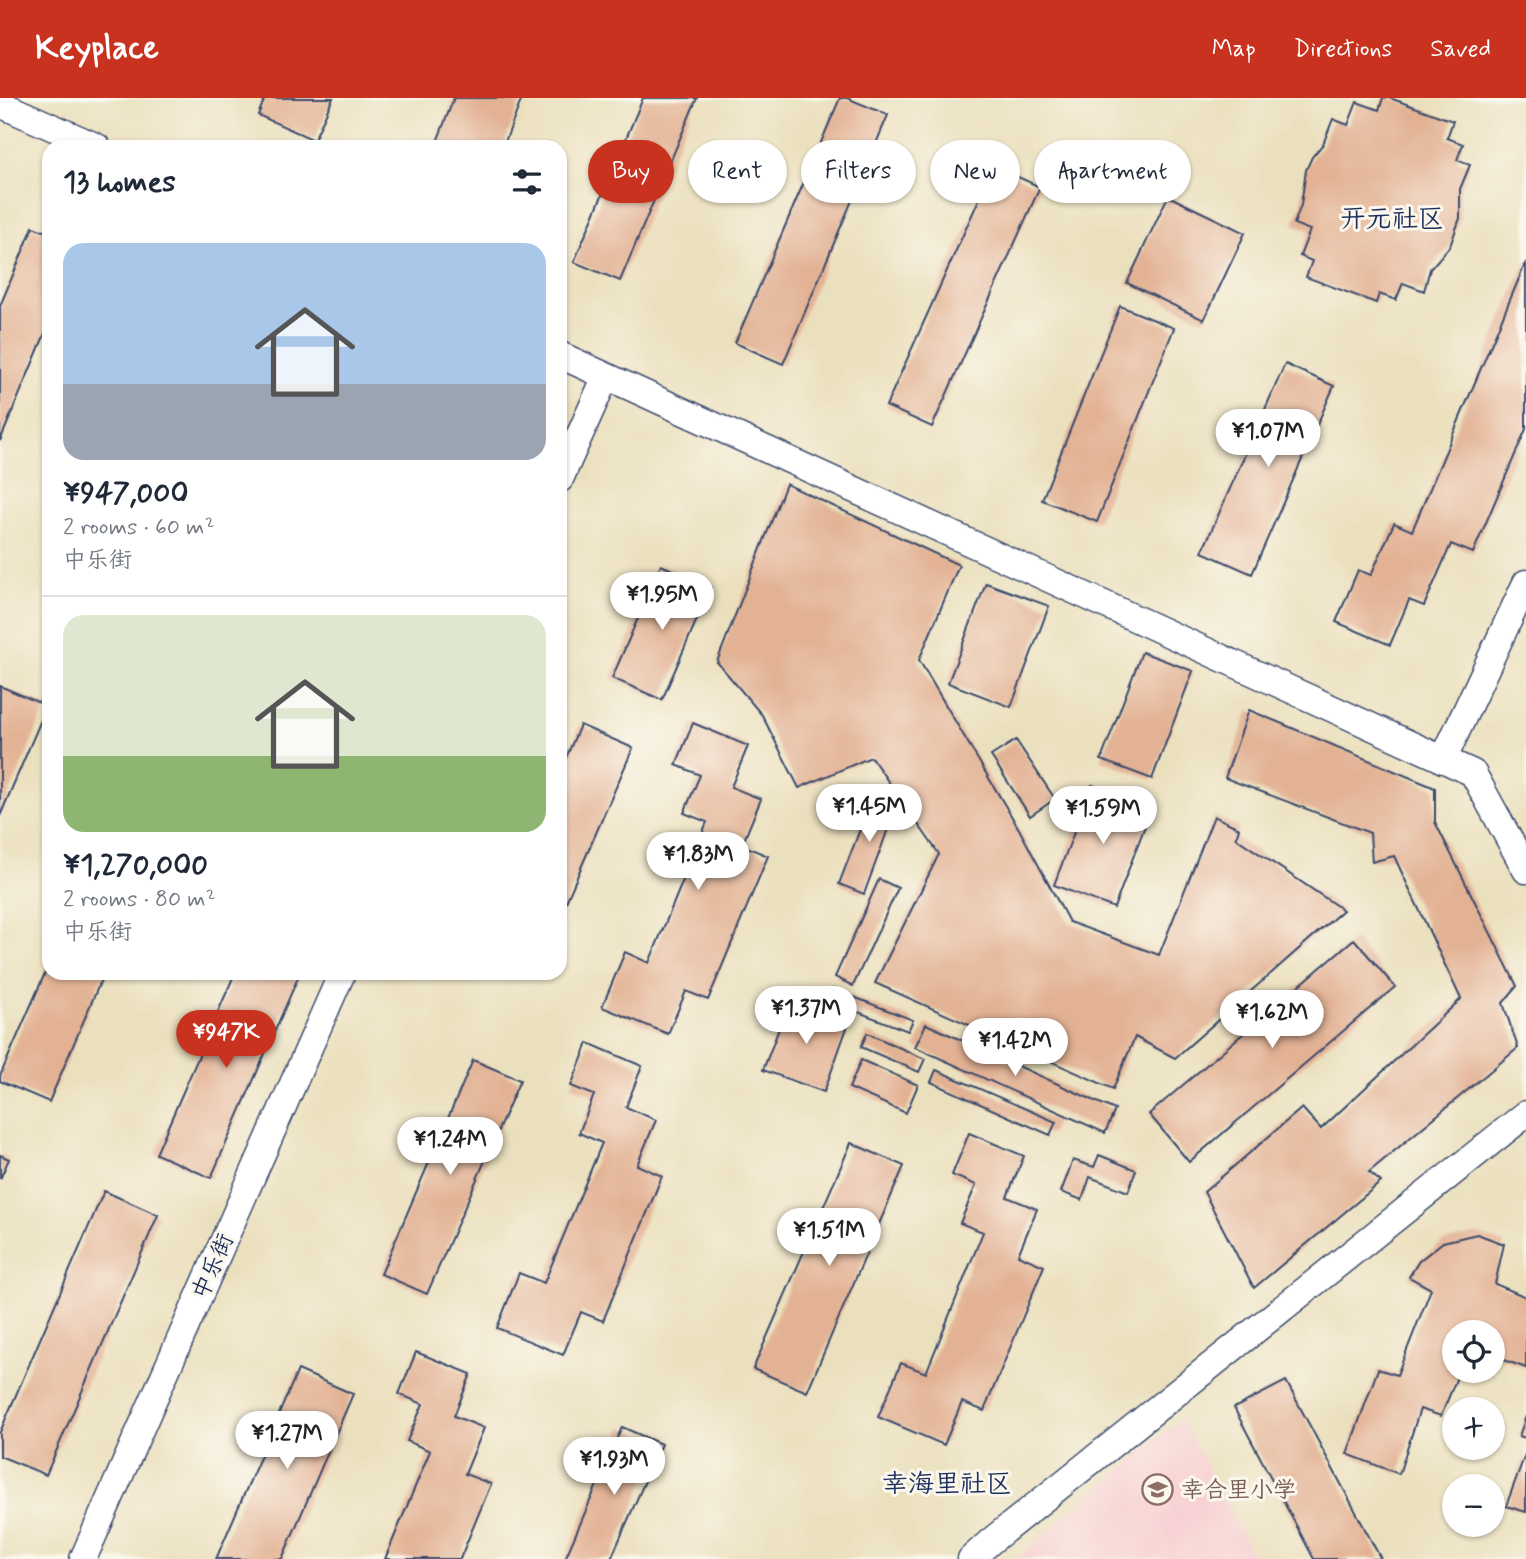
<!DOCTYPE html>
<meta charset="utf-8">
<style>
:root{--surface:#fff;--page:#f2f2f3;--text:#1f2937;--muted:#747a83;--line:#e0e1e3;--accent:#c8321e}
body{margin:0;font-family:Mynerve,"LXGW WenKai TC",sans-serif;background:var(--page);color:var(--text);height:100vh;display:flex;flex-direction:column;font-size:26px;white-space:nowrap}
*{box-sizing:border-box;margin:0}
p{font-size:23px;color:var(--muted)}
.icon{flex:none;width:38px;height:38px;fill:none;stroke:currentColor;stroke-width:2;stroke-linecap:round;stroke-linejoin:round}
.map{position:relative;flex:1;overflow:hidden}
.side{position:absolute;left:42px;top:42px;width:525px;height:840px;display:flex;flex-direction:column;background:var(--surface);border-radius:21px;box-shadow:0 2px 5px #0004}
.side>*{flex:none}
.banner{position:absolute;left:588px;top:42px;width:665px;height:63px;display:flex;gap:14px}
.tools{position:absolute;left:1442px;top:1222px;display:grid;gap:14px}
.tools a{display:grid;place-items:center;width:63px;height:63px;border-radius:50%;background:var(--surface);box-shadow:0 2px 5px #0004;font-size:35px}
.price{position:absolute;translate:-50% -60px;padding:0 16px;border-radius:24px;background:#fff;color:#222;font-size:23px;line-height:46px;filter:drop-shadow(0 2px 4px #0008)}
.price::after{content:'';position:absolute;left:50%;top:42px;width:21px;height:16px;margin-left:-10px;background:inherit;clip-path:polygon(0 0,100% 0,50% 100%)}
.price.active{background:var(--accent);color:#fff}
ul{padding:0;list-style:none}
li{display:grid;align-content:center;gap:14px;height:371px;padding:0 21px}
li+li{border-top:2px solid var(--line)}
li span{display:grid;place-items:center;height:217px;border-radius:21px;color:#555}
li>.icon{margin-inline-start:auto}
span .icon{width:126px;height:126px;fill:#fffc;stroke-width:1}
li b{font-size:30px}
h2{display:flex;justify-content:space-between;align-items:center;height:84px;padding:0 21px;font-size:30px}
.tag{padding:0 24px;border-radius:32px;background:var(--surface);box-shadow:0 2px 5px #0004;font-size:24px;line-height:63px}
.tag.active{background:var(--accent);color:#fff}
header{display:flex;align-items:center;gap:42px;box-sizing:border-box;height:98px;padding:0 35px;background:var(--accent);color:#fff}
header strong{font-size:33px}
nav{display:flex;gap:38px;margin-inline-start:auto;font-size:24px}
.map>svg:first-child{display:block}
.built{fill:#f7cfd2}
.building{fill:#e3b294}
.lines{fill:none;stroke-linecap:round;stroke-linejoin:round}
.street-casing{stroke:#3a4a6c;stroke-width:29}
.street{stroke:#fff;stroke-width:26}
.labels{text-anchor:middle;stroke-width:6;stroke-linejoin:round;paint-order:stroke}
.street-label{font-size:23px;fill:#1b2f5e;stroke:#fbf7ec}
.education-label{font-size:23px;fill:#785e54;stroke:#fbf7ec;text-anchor:start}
.quarter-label{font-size:26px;fill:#1b2f5e;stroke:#fbf7ec}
</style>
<header>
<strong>Keyplace</strong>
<nav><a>Map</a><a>Directions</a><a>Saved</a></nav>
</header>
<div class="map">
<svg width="1526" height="1461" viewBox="0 0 1526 1461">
<rect width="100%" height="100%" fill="#fbf7ec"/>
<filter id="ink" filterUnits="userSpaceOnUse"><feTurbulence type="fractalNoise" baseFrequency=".0143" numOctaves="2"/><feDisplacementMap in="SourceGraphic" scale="14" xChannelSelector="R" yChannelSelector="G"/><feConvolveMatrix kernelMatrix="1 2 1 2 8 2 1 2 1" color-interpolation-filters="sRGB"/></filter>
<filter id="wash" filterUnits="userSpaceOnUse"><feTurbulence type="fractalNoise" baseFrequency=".00686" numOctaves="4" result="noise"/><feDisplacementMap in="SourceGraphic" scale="28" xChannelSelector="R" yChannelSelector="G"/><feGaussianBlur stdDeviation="1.57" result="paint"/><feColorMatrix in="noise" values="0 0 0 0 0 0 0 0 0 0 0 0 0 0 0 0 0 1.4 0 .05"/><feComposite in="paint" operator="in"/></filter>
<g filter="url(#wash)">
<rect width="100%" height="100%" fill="#ebe0be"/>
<!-- built -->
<path class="built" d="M1181,1320L1255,1461H1016Z"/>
<g id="blocks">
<!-- building -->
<path class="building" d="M265,0H333L314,42L258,17Z
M454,0H522L503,49H435Z
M643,0H697L620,183L574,164Z
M840,0H847L888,17L783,266L735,245Z
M1383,0H1390L1453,23L1447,40L1463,46L1457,62L1470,67L1460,91V120L1450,148L1430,171L1424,193L1403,185L1396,202L1379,196L1376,205L1306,179L1312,163L1300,158L1310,132L1294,126L1301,107L1306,72L1312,59L1323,46L1333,21L1348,27L1357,4L1379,12Z
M994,68L1040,89L932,329L886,308Z
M1168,98L1245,135L1204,222L1127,185Z
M33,129L49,135V226L0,343V208Z
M1526,164V331L1473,455L1451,446L1424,508L1409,502L1390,547L1336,524L1358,472L1371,477L1394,425L1412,433Z
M1120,208L1174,230L1097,424L1042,402Z
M1285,266L1334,288L1252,476L1202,454Z
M786,386L959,467L919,562L1019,731L1069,824L1159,857L1214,718L1239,730L1236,740L1343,812L1175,960L1135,939L1113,991L875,885L939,756L871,659L799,690L762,617L717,564Z
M661,467L711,489L662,602L612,580Z
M986,485L1049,508L1011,609L948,585Z
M1142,554L1193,573L1152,681L1101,662Z
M0,588L47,608L0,718Z
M1249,612L1435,690V724L1517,888L1503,905L1518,950L1369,1074L1381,1084L1254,1190L1204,1094L1302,1010L1321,1031L1461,901L1394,758L1372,764L1370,735L1225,680Z
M693,625L748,648L731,689L761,701L742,747L768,758L708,902L686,893L668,936L602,909L625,854L649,865L707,724L684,715L700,677L676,667Z
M580,627L633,650L560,818V674Z
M1016,642L1055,701L1030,718L991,658Z
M1092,687L1152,709L1114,810L1054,787Z
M874,695L898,704L864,796L839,786Z
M879,781L898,790L853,888L835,879Z
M1354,841L1395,889L1189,1064L1149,1016Z
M49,866V875H104L49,1004L0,983V978Z
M235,875H300L211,1080L156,1056Z
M833,891L913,922L908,933L829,903Z
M790,902L849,924L824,994L763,972Z
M926,926L1115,1012L1105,1035L915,949Z
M867,935L925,961L919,974L861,949Z
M588,945L642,968L626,1009L656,1022L637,1067L662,1078L603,1223L581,1214L563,1257L497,1230L519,1175L544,1185L602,1045L579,1035L594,997L571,988Z
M473,962L520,982L427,1196L381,1176Z
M861,962L918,987L906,1015L849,990Z
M936,972L1056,1024L1050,1037L931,984Z
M969,1035L1024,1058L1007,1099L1037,1111L1018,1157L1044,1168L984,1313L962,1304L944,1347L878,1319L901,1265L926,1275L983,1134L960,1125L976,1087L952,1077Z
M851,1045L904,1068L807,1294L753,1271Z
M0,1057L9,1061L0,1081Z
M1099,1057L1136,1072L1128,1094L1090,1079L1082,1102L1061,1094L1073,1062L1094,1069Z
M104,1093L158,1117L46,1377L0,1358V1334Z
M1477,1136L1504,1146L1495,1186L1526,1199V1270L1493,1258V1234H1454V1272H1460L1441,1318L1420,1311L1399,1376L1347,1356L1378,1271L1397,1277L1431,1191L1409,1179L1419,1163L1443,1144Z
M416,1254L471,1276L454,1318L484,1330L465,1376L491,1386L460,1461H385L430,1353L407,1343L423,1306L399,1296Z
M298,1272L353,1296L282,1461H216Z
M1286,1283L1381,1461H1314L1234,1310Z
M1526,1318V1340L1519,1338Z
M622,1329L661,1346L611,1461H565Z
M1526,1354V1414L1506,1408Z"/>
</g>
</g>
<g filter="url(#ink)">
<use href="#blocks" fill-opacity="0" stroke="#3a4a6c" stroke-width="2"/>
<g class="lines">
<defs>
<path id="street" d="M0,6L97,49
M560,257L1473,675L1526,772
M560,381L606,278
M1443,662L1526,485
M83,1461L342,875
M971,1461L991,1443L1526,1016"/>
</defs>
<!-- street casing -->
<use href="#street" class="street-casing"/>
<!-- street -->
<use href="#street" class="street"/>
</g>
</g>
<!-- icons -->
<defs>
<symbol id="school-ring" viewBox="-11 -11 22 22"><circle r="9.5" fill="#fbf7ec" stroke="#8d6e63" stroke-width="1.5"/><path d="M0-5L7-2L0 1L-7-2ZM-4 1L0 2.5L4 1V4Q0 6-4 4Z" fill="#8d6e63"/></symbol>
</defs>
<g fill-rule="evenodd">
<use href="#school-ring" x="1140" y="1374" width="35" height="35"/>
</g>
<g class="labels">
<!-- street labels -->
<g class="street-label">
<text transform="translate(212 1168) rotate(-66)" y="8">中乐街</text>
</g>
<!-- education labels -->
<g class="education-label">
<text x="1181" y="1399">幸合里小学</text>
</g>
<!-- quarter labels -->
<g class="quarter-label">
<text x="1392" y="129">开元社区</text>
<text x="947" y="1394">幸海里社区</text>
</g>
</g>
</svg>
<div class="tools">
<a><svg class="icon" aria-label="locate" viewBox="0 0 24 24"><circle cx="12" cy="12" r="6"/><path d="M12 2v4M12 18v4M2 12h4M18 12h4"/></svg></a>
<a>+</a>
<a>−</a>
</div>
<b class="price" style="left:1268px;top:371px">¥1.07M</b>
<b class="price" style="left:662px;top:534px">¥1.95M</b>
<b class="price" style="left:869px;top:746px">¥1.45M</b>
<b class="price" style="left:1103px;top:748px">¥1.59M</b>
<b class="price" style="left:698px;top:794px">¥1.83M</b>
<b class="price" style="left:806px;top:948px">¥1.37M</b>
<b class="price" style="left:1272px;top:952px">¥1.62M</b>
<b class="price active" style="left:226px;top:972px">¥947K</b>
<b class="price" style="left:1015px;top:980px">¥1.42M</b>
<b class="price" style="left:450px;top:1079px">¥1.24M</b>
<b class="price" style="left:829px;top:1170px">¥1.51M</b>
<b class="price" style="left:287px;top:1373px">¥1.27M</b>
<b class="price" style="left:614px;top:1399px">¥1.93M</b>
<div class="banner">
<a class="tag active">Buy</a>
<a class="tag">Rent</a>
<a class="tag">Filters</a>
<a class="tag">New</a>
<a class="tag">Apartment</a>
</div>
<section class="side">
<h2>13 homes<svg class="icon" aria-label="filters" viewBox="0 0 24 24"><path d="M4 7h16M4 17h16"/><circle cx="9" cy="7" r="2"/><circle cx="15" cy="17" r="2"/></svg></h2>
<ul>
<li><span style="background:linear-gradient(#a9c7e8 65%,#9aa5b1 0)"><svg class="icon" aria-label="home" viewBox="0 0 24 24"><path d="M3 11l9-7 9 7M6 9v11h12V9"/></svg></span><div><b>¥947,000</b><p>2 rooms · 60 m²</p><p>中乐街</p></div></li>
<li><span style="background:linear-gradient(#dfe7d0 65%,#8fb573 0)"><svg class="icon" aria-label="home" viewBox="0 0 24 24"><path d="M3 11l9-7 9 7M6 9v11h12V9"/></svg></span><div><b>¥1,270,000</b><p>2 rooms · 80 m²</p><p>中乐街</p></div></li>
</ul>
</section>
</div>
